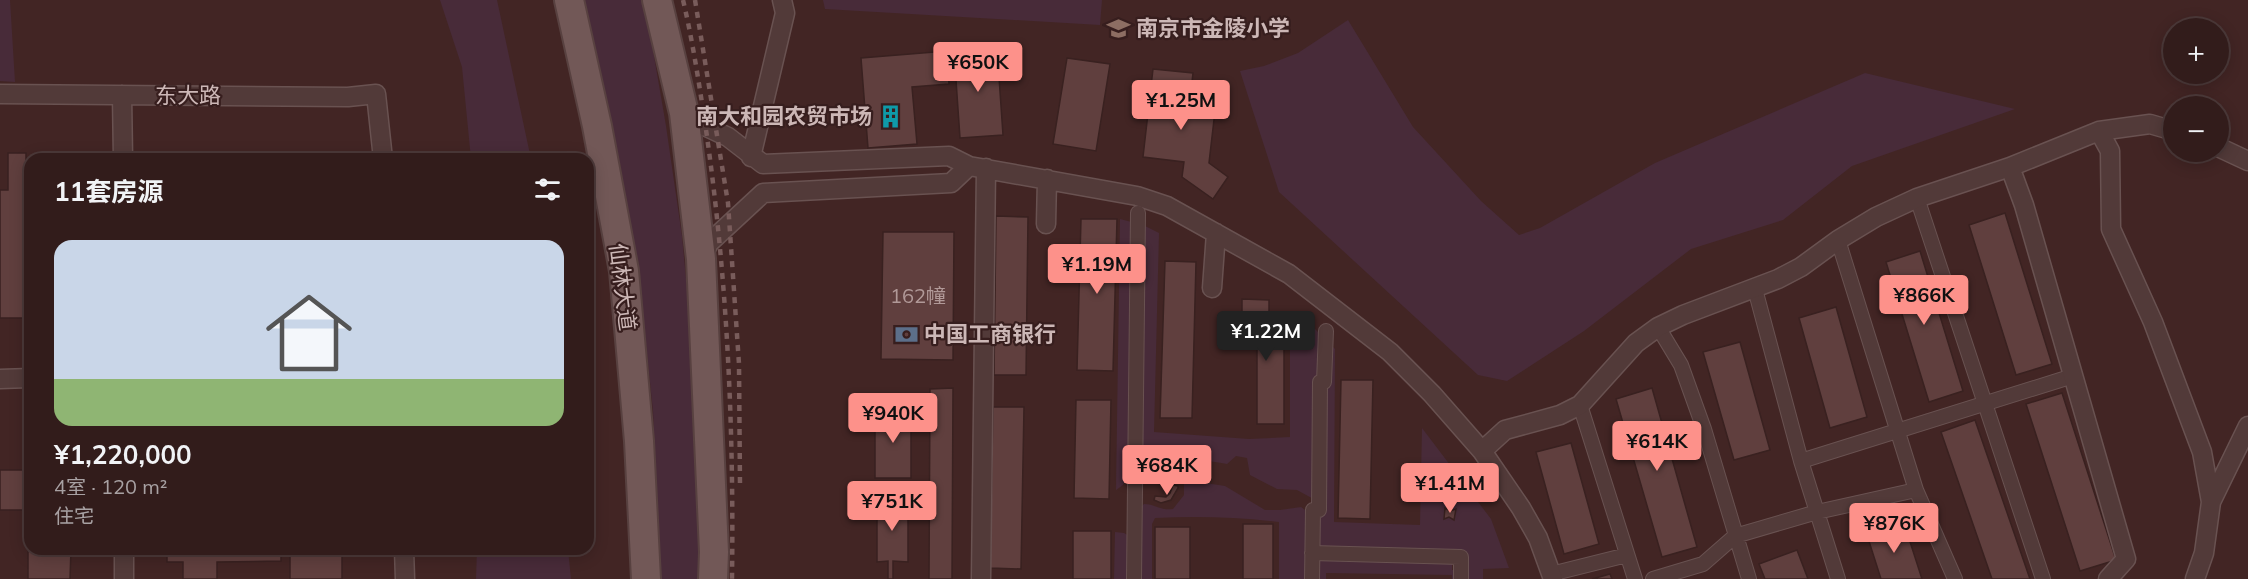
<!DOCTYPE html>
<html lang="zh">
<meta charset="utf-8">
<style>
:root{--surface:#321c1b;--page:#3d2928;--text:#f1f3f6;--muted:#a8a1a3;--line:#4d3a3a;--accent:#fd918a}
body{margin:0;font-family:Mulish,"Noto Sans SC",sans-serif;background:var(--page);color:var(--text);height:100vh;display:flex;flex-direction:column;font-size:22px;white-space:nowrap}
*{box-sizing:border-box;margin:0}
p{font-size:20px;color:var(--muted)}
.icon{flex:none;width:33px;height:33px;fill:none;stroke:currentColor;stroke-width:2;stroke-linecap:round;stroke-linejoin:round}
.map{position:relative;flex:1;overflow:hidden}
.details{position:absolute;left:24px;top:153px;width:570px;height:402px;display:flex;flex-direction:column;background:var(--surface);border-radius:18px;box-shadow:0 3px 15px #0003,0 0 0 2px var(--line)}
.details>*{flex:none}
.controls{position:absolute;left:2163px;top:18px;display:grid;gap:12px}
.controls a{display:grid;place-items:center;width:66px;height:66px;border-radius:50%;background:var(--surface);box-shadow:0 3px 15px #0003,0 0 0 2px var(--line);font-size:30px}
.price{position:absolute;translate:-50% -51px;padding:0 14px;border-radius:6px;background:var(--accent);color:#111;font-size:20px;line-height:39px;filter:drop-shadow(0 2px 3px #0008)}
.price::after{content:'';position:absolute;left:50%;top:36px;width:18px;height:14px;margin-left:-9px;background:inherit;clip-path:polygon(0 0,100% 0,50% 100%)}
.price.current{background:#222;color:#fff}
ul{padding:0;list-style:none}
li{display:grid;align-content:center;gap:12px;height:318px;padding:0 30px}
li+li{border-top:2px solid var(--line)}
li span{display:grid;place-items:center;height:186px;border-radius:18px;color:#555}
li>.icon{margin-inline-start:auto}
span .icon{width:108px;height:108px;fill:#fffc;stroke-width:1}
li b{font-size:26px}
h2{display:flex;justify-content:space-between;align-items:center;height:72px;padding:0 30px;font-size:26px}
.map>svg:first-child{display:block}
.green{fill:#482b39;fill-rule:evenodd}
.building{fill:#603f3e;stroke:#392120;stroke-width:1.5}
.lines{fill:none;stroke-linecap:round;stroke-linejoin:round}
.pedestrian-casing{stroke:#695251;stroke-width:16}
.minor-casing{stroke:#695251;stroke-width:21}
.primary-casing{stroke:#584140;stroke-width:32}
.pedestrian{stroke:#523a39;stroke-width:14}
.minor{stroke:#523a39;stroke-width:18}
.primary{stroke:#725857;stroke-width:28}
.rail{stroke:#795c5b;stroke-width:4.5;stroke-dasharray:6 6;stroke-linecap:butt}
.labels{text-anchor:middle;stroke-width:4.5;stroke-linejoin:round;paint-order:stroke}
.number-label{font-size:20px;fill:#b19998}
.poi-label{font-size:22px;font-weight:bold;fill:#ccb7b6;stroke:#371e1e;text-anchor:start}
.street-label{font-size:22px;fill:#ccb7b6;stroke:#371e1e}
</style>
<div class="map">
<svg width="2248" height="579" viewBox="0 0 2248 579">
<rect width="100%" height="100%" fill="#422524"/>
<!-- green -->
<path class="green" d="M0,0H10L15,82L0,81Z
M440,0H497L531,159H471L462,67Z
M584,0H644L646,9L666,126L682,236L690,321L700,579H661L653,411L639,277L620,164Z
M823,0H1102L1100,25L825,9Z
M1348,20L1413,127L1481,201L1519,235L1540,228L1655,163L1865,73L2015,109L1852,166L1783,220L1691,249L1584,331L1507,381L1478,375L1279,192L1240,71L1264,66L1298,53Z
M1120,219L1143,225L1159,233L1154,432L1249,439L1290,437V312L1315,329L1335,349L1334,522L1420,525L1422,428L1491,519L1509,568L1483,569V579H1452V575L1326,573V579H1279V522C1237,517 1197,516 1155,518L1152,524V579H1114L1115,532L1124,533L1134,539V513L1144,504C1155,504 1161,511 1173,509L1184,495V484L1199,482L1225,486L1265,510H1280L1301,507L1312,515L1319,502L1297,490L1277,489L1250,475L1247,458L1236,456L1227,464C1193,458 1169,455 1135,464L1123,485L1116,490ZM1421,550L1467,552L1469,569L1452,570V563Z
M477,549H568L571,579H476Z"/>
<!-- building -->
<path class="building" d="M997,48L1003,135L960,138L954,51Z
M947,51L949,84L912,87L917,144L868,148L861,58Z
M1067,58L1110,64L1096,151L1053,144Z
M1153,69L1193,73L1189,108L1215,111L1209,163L1228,177L1213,199L1182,177L1184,162L1143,157Z
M8,153H26V226H30V245H26V318H0V190H8Z
M183,154L310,155V159H183Z
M2005,213L2052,364L2016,375L1969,225Z
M996,216L1028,217L1026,375H994Z
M1081,219H1117L1113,371L1077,370Z
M883,232H954L953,360L881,359Z
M1920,251L1963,391L1929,402L1886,262Z
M1165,261L1196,262L1192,418H1160Z
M1242,299L1269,300V336H1284V424H1257V338H1242Z
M1836,307L1867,417L1830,428L1799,318Z
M1740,342L1770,450L1734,460L1703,352Z
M1341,380H1373L1370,519L1338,518Z
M953,388L952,579H929L930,389Z
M1652,388L1697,547L1662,557L1616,399Z
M2062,393L2116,560L2080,571L2026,404Z
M1076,400H1111L1109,499L1074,498Z
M993,407H1024L1021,569L990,568Z
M875,410H911V478H875Z
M1975,420L2030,579H1992L1941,432Z
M1571,443L1599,544L1564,554L1536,452Z
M0,470H30V510H0Z
M1173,485L1178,486V488L1171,500L1161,503L1154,500L1155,496L1166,497L1170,493Z
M877,500H908V562L893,561V579H888V561L877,562Z
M1445,508L1450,511L1456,509L1454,520L1449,517L1444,519Z
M28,522H30V549H71L70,579H28Z
M1904,523L1922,579H1881L1867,535Z
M1243,524H1273V579H1243Z
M1155,527H1190V579H1155Z
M1073,531H1111V579H1073Z
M167,549H281V561L217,562V579H183V562H167Z
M290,549H342V579H290Z
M1797,550L1808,579H1765L1759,564Z
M1610,574L1612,579H1592Z"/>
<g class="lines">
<defs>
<path id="pedestrian" d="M1917,198L2043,579
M1838,240L1916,490L1955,579
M1755,289L1801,461L1838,579
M1658,327L1681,365L1704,429L1749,579
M1580,405L1635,579
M1801,461L2073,376
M1312,553L1461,557V579
M1551,574L1627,555
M1134,579L1138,213
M1312,579L1313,510H1319L1320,382H1324L1326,331
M1653,579L1703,564L1735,536L1817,512L1916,490"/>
<path id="minor" d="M0,94L348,97L376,94L383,159
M122,95L123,159
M684,113L696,122L728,137L763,164L949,156L969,166L1137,196L1167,206L1289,274L1390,352L1432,394L1482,451L1521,508L1538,538L1553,579
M2099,131L2110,151L2111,229L2153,322L2202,452L2211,502L2204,553L2195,579
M2218,147L2248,161
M751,157L785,13L782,0
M2010,167L2099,131L2150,124L2174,131
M1046,224L1047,179
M701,259L709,243L763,193L951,183L969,166
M1212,288L1216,233
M0,379L30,378
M1482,451L1505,430L1560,415L1580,405L1636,343L1658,327L1683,315L1778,279L1801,267L1838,240L1876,217L1917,198L2010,167L2024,205L2126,559L2108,579
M2211,502L2248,426
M124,549V579
M404,549L405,579
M981,579L986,168"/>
<path id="primary" d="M569,0L597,126L624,271L639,441L646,579
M657,0L684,113L701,259L714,552L713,579"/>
</defs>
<!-- pedestrian casing -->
<use href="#pedestrian" class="pedestrian-casing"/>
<!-- minor casing -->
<use href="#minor" class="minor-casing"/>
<!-- primary casing -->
<use href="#primary" class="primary-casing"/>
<!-- pedestrian -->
<use href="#pedestrian" class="pedestrian"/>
<!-- minor -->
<use href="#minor" class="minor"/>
<!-- primary -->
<use href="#primary" class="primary"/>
<!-- rail -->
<path class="rail" d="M683,0C692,38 698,77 704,116C727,270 734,424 732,579
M695,0L728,203L739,364L740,486"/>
</g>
<!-- icons -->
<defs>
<symbol id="school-bare" viewBox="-9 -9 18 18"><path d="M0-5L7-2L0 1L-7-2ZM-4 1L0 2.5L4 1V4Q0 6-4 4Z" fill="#8d6e63" stroke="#371e1e" stroke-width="2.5" paint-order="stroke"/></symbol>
<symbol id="building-bare" viewBox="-9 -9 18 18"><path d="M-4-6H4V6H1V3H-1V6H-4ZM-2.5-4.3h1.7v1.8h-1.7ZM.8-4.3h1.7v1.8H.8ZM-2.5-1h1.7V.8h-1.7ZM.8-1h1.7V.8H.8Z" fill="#0f9aa8" stroke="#371e1e" stroke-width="2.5" paint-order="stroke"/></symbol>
<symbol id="bank-bare" viewBox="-9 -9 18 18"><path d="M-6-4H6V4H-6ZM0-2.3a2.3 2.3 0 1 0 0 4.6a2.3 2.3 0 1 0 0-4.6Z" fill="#5c6f8a" stroke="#371e1e" stroke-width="2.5" paint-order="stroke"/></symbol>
</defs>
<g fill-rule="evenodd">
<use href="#school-bare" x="1102" y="12" width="33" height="33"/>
<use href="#building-bare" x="874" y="100" width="33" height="33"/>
<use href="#bank-bare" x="890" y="318" width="33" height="33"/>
</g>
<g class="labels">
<!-- number labels -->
<g class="number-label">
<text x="918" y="303">162幢</text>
</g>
<!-- poi labels -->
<g class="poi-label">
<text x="1136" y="36">南京市金陵小学</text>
<text x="872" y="124" text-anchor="end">南大和园农贸市场</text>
<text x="924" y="342">中国工商银行</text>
</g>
<!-- street labels -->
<g class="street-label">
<text x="188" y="103">东大路</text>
<text transform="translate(623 287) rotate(83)" y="8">仙林大道</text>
</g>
</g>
</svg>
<div class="controls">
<a>+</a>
<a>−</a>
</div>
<b class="price" style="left:978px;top:93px">¥650K</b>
<b class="price" style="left:1181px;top:131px">¥1.25M</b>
<b class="price" style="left:1097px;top:295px">¥1.19M</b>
<b class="price" style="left:1924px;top:326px">¥866K</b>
<b class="price current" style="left:1266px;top:362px">¥1.22M</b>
<b class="price" style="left:893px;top:444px">¥940K</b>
<b class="price" style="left:1657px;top:472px">¥614K</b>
<b class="price" style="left:1167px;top:496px">¥684K</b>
<b class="price" style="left:1450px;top:514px">¥1.41M</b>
<b class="price" style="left:892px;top:532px">¥751K</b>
<b class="price" style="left:1894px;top:554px">¥876K</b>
<section class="details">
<h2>11套房源<svg class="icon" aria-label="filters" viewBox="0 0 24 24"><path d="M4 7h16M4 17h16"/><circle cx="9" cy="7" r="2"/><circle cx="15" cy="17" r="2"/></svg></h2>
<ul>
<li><span style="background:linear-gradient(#c9d6e8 75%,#8fb573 0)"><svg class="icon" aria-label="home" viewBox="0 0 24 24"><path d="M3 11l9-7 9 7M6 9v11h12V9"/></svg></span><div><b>¥1,220,000</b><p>4室 · 120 m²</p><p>住宅</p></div></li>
</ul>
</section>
</div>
